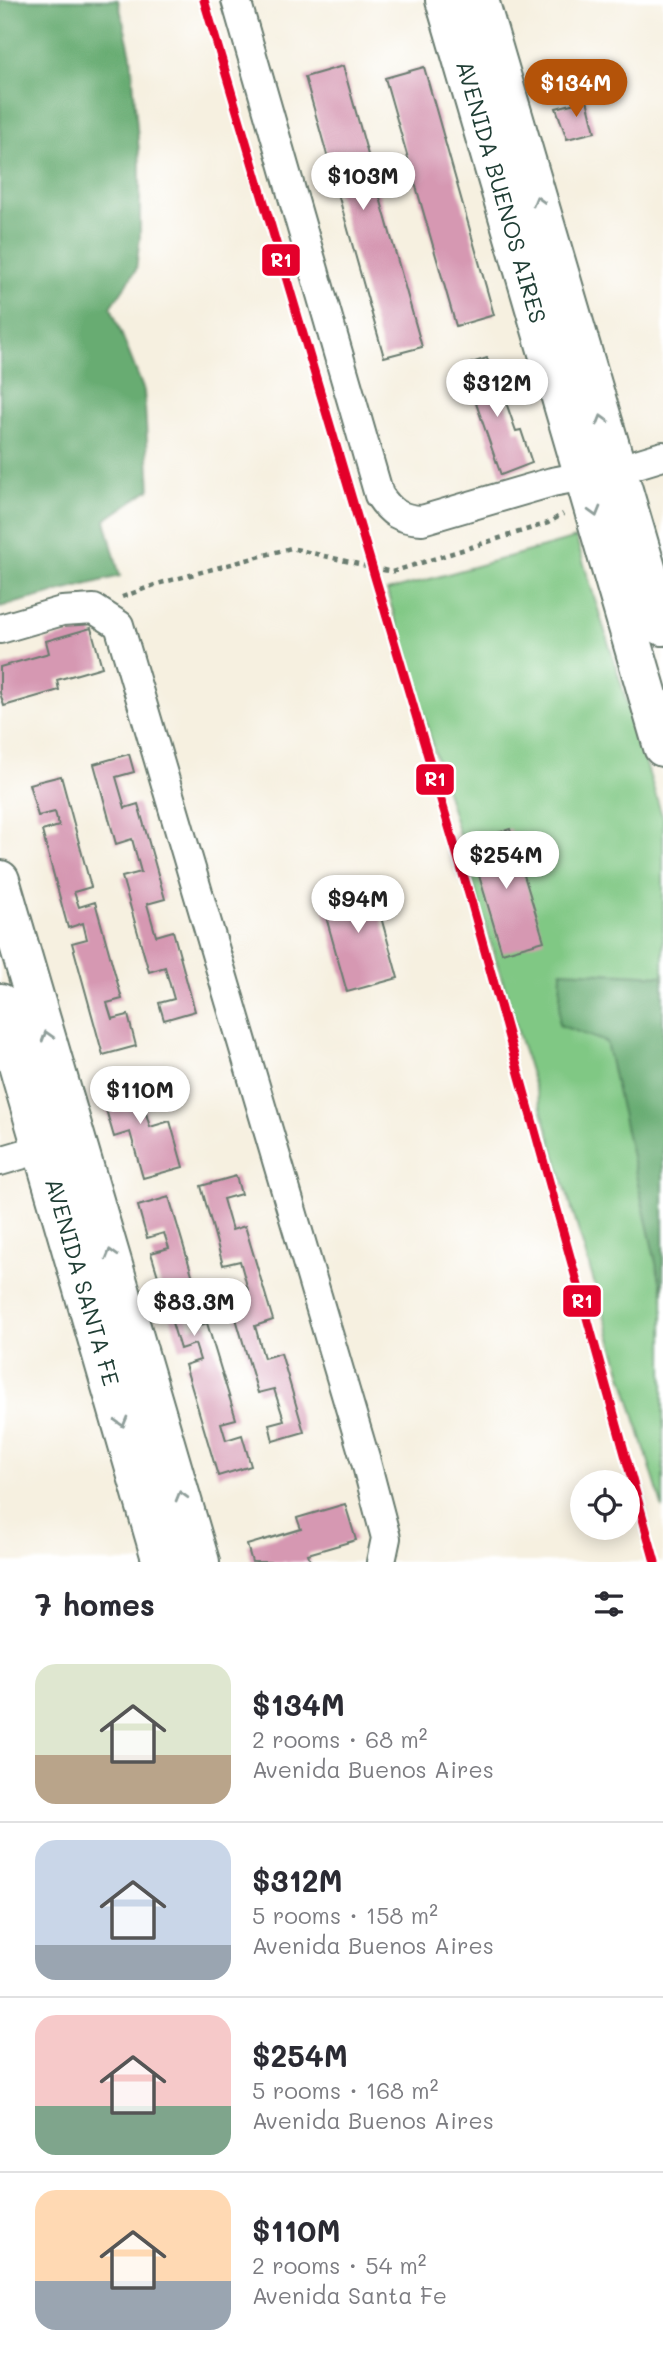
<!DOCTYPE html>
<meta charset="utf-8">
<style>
:root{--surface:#fff;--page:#f2f2f3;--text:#2b2b33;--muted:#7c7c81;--line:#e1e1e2;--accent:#b45309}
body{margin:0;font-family:Mali,sans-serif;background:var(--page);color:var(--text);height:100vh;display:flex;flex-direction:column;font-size:26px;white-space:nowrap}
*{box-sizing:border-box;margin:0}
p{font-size:23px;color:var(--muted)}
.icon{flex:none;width:38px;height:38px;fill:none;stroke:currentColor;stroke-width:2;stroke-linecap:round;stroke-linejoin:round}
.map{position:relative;height:1562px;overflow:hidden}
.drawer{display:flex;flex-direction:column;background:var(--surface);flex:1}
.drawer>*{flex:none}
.tools{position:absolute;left:570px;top:1470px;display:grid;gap:14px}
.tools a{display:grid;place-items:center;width:70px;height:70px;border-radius:50%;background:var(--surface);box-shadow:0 4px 18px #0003;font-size:35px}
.price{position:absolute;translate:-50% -60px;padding:0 16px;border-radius:24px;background:#fff;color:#222;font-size:23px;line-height:46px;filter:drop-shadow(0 2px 4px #0008)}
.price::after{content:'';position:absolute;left:50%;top:42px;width:21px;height:16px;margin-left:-10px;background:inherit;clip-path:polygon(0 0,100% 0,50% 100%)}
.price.current{background:var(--accent);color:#fff}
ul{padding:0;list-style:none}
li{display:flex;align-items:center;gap:21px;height:175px;padding:0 35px}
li+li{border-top:2px solid var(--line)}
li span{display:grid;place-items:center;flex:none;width:196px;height:140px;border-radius:21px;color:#555}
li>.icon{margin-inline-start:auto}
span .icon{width:84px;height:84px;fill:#fffc;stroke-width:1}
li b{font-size:30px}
h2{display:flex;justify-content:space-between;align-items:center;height:84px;padding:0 35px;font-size:30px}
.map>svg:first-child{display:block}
.green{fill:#80c884;stroke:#50825c;stroke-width:2}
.forest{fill:#68ac72;stroke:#447453;stroke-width:2}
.building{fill:#d698b2}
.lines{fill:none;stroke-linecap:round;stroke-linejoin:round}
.minor-casing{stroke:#6a7c70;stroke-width:32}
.secondary-casing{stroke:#6a7c70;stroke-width:42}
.path{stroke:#6a7c70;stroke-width:4.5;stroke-dasharray:5 5;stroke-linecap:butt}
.minor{stroke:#fff;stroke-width:28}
.secondary{stroke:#fff;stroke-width:38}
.rail-1-casing{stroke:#fff;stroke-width:14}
.rail-1{stroke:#e4002b;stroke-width:9}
.oneway{stroke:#8f9e9a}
.labels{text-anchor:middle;stroke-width:5;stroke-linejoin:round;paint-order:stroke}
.street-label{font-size:23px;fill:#1f3d34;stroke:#fff}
.line-badge{stroke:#fff;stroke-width:2.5}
.badge-label{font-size:19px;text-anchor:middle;font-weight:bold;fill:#fff}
</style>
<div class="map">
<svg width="663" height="1562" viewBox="0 0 663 1562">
<rect width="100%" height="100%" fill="#fff"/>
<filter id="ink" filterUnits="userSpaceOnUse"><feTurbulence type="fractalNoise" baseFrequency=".0143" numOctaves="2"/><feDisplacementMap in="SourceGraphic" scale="14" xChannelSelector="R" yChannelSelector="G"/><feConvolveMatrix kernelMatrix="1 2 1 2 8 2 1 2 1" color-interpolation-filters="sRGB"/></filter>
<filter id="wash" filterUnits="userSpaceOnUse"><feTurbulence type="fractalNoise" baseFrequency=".00686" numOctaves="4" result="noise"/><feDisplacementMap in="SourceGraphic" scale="28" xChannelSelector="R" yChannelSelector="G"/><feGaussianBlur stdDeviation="1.57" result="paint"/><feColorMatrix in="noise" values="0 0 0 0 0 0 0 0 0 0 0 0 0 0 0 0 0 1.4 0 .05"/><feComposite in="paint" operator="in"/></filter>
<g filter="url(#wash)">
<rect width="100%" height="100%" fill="#f6f0e0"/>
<!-- green -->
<path class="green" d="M576,538L663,819V1509L494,953L387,591Z"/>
<!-- forest -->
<path class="forest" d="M0,0H118L131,55L140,164V237L136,270L111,307L144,391L150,489L105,520L120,576L0,607Z
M561,971L663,976V1294L606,1042L559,1025Z"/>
<g id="blocks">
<!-- building -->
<path class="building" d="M343,66L422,347L384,357L305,77Z
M424,67L494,315L456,326L385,78Z
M587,100L595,132L567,139L556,108Z
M487,358L499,392L502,391L516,431L521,430L532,463L501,475L463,366Z
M91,628L102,667L57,680L59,690L4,706L0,693V667L49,653L46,641Z
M129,754L134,772L116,777L125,808L138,804L165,899L147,904L156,936L173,931L195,1011L164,1020L159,1003L174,999L165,967L149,972L122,877L141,872L132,839L116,844L94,764Z
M61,776L91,887L74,892L79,907L95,902L122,999L107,1003L112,1019L128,1015L136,1046L103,1055L72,943L87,939L83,923L68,928L42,831L59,826L55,812L38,816L29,784Z
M510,829L544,941L502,953L469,842Z
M370,878L398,978L347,992L319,892Z
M134,1072L150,1127L170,1121L183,1167L143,1178L130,1132L114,1137L98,1082Z
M236,1176L241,1194L223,1199L232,1230L245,1226L273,1320L255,1326L264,1358L281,1353L304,1432L273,1441L269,1424L284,1420L274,1389L258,1393L230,1298L249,1293L240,1261L223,1265L201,1186Z
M169,1197L202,1308L186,1313L191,1328L207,1323L236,1419L221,1423L226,1440L242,1435L251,1466L218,1476L185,1365L200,1360L195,1344L180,1349L151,1253L169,1248L164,1233L147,1238L138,1206Z
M345,1504L356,1540L308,1554L311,1562H252L247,1545L301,1529L297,1518Z"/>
</g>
</g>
<g filter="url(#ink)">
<use href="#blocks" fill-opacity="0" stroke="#6a7c70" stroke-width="2"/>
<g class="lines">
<defs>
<path id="minor" d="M236,0L379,495C391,513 400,519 422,520L552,482L617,470L663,456
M0,629L62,611L94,609L119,625L366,1462L386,1538L381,1562
M0,1161L61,1143"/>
<path id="secondary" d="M445,0L663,747
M479,0L663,626
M0,880L200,1562
M0,1003L162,1562"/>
</defs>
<!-- minor casing -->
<use href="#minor" class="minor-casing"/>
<!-- secondary casing -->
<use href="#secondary" class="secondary-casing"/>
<!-- path -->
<path class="path" d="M122,597L157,584L291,548L392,572L548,523L563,514"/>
<!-- minor -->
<use href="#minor" class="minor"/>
<!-- secondary -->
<use href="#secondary" class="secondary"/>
<defs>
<path id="rail-1" d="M204,0L471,901L655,1562"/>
</defs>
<!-- rail-1 casing -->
<use href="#rail-1" class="rail-1-casing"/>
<!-- rail-1 -->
<use href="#rail-1" class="rail-1"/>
</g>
<!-- one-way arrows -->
<defs><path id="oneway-chevron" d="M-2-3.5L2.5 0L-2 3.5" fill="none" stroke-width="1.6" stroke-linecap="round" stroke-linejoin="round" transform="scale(1.75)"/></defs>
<g class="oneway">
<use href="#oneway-chevron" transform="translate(538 201) rotate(-106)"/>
<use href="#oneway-chevron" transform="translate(602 420) rotate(-106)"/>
<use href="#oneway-chevron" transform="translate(595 512) rotate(74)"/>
<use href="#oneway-chevron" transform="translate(47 1036) rotate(-107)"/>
<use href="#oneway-chevron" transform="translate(111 1254) rotate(-106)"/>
<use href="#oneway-chevron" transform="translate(122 1422) rotate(74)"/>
<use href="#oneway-chevron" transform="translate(181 1496) rotate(-106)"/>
</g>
</g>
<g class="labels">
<!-- street labels -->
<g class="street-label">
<text transform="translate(501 192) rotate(74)" y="8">AVENIDA BUENOS AIRES</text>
<text transform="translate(82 1282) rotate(74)" y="8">AVENIDA SANTA FE</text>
</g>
</g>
<g class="line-badge">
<rect x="261" y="243" width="40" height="34" rx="7" fill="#e4002b"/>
<rect x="415" y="763" width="40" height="33" rx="7" fill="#e4002b"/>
<rect x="562" y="1284" width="40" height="34" rx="7" fill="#e4002b"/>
</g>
<g class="badge-label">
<text x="281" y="267">R1</text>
<text x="435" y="786">R1</text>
<text x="582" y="1308">R1</text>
</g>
</svg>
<div class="tools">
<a><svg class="icon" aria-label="locate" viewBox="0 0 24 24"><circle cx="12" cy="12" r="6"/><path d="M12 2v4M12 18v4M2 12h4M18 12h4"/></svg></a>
</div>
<b class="price current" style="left:576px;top:119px">$134M</b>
<b class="price" style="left:363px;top:212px">$103M</b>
<b class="price" style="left:497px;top:419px">$312M</b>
<b class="price" style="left:506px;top:891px">$254M</b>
<b class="price" style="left:358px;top:935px">$94M</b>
<b class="price" style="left:140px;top:1126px">$110M</b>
<b class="price" style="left:194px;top:1338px">$83.3M</b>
</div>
<section class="drawer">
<h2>7 homes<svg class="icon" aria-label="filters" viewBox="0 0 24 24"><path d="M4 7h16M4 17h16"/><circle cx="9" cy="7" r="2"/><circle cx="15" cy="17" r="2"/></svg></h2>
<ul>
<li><span style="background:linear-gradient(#dfe7d0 65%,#b9a48a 0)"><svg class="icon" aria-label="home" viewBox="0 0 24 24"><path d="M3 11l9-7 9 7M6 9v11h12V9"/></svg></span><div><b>$134M</b><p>2 rooms · 68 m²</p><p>Avenida Buenos Aires</p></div></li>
<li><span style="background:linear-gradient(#c9d6e8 75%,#9aa5b1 0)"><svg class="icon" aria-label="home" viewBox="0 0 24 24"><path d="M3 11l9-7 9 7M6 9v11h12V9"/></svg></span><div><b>$312M</b><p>5 rooms · 158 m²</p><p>Avenida Buenos Aires</p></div></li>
<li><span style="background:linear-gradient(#f6c9c9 65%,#7fa58c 0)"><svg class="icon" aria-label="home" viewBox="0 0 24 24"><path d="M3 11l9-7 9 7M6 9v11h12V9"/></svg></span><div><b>$254M</b><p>5 rooms · 168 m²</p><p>Avenida Buenos Aires</p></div></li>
<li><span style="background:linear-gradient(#ffd9b3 65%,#9aa5b1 0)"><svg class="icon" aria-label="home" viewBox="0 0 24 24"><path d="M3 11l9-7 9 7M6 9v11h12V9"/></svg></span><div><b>$110M</b><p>2 rooms · 54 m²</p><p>Avenida Santa Fe</p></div></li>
</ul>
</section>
